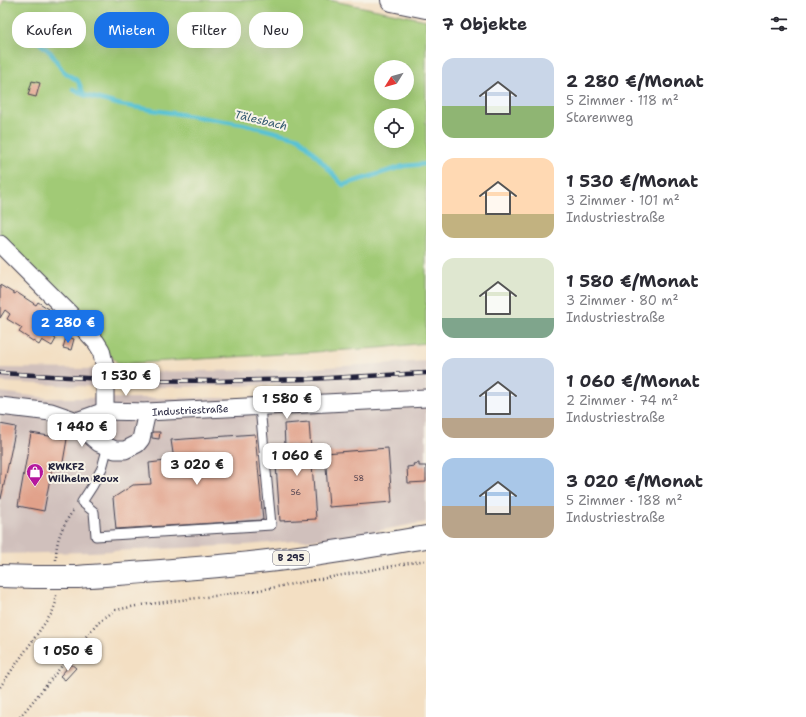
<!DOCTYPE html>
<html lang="de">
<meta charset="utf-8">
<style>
:root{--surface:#fff;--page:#f7f7f7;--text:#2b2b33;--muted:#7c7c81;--accent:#1a73e8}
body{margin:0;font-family:"Shantell Sans",sans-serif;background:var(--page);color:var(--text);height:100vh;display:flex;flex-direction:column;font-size:15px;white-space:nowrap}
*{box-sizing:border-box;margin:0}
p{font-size:13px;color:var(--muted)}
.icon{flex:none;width:22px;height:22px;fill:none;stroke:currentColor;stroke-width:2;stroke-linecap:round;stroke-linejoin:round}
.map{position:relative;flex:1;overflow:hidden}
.sheet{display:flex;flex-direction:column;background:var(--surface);width:380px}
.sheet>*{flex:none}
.guide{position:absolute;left:12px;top:12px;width:354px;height:36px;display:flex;gap:8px}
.needle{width:26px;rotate:233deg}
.buttons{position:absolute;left:374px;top:60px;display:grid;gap:8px}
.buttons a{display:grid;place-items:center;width:40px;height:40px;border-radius:50%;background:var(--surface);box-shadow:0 4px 16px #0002;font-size:20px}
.price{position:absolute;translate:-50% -34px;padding:0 9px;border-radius:8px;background:#fff;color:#222;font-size:13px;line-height:26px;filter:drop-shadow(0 1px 2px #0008)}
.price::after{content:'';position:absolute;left:50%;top:24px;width:12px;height:9px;margin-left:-6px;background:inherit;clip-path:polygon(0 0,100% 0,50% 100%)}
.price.current{background:var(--accent);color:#fff}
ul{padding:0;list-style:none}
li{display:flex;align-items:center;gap:12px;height:100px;padding:0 16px}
li span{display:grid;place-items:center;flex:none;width:112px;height:80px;border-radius:12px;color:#555}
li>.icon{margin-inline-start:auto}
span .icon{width:48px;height:48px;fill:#fffc;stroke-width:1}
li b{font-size:17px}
h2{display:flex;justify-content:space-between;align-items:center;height:48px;padding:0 16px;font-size:17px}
.pill{padding:0 14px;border-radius:16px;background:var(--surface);box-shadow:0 4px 16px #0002;font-size:14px;line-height:36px}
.pill.current{background:var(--accent);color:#fff}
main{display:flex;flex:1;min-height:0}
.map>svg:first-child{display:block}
.industrial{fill:#d0c0bc}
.green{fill:#a1ca76;stroke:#627658;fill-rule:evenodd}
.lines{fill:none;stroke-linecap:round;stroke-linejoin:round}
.stream{stroke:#59c2d4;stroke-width:4.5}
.building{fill:#e1a18a}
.service-casing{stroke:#413e4f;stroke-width:11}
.minor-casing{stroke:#413e4f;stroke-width:19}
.tertiary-casing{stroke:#413e4f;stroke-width:24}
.primary-casing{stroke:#413e4f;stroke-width:24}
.path{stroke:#413e4f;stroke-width:2.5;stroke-dasharray:1 3;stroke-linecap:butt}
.service{stroke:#fff;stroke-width:9}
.minor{stroke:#fff;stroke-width:17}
.tertiary{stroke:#fff;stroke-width:22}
.primary{stroke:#fff;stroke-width:22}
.rail-casing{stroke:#22223b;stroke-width:4.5}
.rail{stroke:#f7f3e8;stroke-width:3;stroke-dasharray:9;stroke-linecap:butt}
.primary-bridge-casing{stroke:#413e4f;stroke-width:24;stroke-linecap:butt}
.primary-bridge{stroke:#fff;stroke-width:22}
.labels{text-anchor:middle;stroke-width:4;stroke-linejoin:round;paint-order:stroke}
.number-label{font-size:8px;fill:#52424f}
.shield{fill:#f7f3e8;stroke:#62616f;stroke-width:1}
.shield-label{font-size:9px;font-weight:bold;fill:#22223b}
.street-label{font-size:10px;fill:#22223b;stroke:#f7f3e8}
.poi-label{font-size:10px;font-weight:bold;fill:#22223b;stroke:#f7f3e8;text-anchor:start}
.water-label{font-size:11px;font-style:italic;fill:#355a71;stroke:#f7f3e8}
</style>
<main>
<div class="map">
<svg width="426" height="717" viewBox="0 0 426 717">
<rect width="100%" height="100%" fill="#f7f3e8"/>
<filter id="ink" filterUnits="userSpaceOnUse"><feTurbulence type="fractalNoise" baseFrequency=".025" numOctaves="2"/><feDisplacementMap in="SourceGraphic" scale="8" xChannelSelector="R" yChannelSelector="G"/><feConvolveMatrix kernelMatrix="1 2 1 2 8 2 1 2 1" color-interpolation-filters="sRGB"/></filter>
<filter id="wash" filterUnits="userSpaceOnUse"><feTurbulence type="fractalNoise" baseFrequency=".012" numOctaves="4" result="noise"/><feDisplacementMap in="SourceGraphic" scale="16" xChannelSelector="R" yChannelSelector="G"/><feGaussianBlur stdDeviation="0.9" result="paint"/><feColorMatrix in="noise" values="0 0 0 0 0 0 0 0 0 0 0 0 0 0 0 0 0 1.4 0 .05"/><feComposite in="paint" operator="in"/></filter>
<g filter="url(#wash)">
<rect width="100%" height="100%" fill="#f3dfc3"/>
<!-- industrial -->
<path class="industrial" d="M426,361V522L343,537L246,545L90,552L0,554V392L47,398H260L279,385L119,388L118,372L279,370Z
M0,368L99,369L97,387L0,382Z"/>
<!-- green -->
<path class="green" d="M4,0H329L426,20V343L379,348L119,364L0,246V8ZM381,67H407V93H381ZM381,115H407V141H381Z"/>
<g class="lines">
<!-- stream -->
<path class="stream" d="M35,39L51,53L63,71L78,81L84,95
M73,89L84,95L121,105L243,124L299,138L314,153L343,185L404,166L426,164"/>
</g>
<g id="blocks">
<!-- building -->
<path class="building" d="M32,81L40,83L36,97L28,95Z
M0,285L15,294L16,292L36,305L38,302L49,309L43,317L52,323L46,333L56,339L52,346L42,340L39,345L19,332L22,328L7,319L10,314L5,310L0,318Z
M66,337L74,339L71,350L63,348Z
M309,422L316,519L280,521L276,465L296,464L295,445L285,446L284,424Z
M0,424L16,427L1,499H0Z
M152,432H160L159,439L152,438Z
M31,433L67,439L62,468L52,467L44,511L18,506Z
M255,434L263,520L116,529L113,498L133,485L151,484L149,463L174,460L171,440Z
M388,448L392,502L329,507L325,453Z
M419,463V466H426V482L408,483L407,467L414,466L413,464Z
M71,664L76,668L65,680L60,676Z"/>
</g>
</g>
<g filter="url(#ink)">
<use href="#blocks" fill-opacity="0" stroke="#413e4f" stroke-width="1"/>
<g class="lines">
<defs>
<path id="service" d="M108,446L102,468L93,485L82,502L94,512L96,536L271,525L260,407"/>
<g id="minor">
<path d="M0,244L69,313L96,342L101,350L105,367V411"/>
<path d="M0,406L51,412L77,421L92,437L99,443L115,450H125L137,444L141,439L147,412"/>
<path id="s1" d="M77,421L105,411L147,412L426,398"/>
</g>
<path id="tertiary" d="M392,0L426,7"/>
<path id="primary" d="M0,576L35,577
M78,577C144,572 210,568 276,560C326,554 376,545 426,537"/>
</defs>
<!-- service casing -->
<use href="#service" class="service-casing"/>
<!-- minor casing -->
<use href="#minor" class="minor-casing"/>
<!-- tertiary casing -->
<use href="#tertiary" class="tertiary-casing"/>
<!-- primary casing -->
<use href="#primary" class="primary-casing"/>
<!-- path -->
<path class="path" d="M56,560C56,538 62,527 74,509
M0,687L52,613L56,602V595
M20,717L98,622L116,610L141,605L254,591L426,560"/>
<!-- service -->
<use href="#service" class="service"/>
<!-- minor -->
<use href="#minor" class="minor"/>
<!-- tertiary -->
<use href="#tertiary" class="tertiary"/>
<!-- primary -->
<use href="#primary" class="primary"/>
<defs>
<path id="rail" d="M0,373L120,380L219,381L309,379L426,373"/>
</defs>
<!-- rail casing -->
<use href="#rail" class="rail-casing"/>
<!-- rail -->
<use href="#rail" class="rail"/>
<defs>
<path id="primary-bridge" d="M35,577H78"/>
</defs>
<!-- primary-bridge casing -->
<use href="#primary-bridge" class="primary-bridge-casing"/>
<!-- primary-bridge -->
<use href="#primary-bridge" class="primary-bridge"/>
</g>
</g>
<!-- icons -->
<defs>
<symbol id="shop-pin" viewBox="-11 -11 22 30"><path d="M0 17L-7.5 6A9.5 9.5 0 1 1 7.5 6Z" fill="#b5179e" stroke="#f7f3e8"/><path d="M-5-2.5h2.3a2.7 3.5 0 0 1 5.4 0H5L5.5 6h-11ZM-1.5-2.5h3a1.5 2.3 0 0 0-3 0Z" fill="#fff"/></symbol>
</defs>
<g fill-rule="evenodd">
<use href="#shop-pin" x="25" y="462" width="20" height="27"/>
</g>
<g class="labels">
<!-- number labels -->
<g class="number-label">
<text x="359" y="481">58</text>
<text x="296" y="495">56</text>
</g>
<!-- shield labels -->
<rect class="shield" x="273" y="551" width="36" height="14" rx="3"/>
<g class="shield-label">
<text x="291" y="561">B 295</text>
</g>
<!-- street labels -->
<g class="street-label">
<text dy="4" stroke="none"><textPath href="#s1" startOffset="115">Industriestraße</textPath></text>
</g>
<!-- poi labels -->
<g class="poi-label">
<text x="48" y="470">RWKFZ<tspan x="48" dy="12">Wilhelm Roux</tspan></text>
</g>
<!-- water labels -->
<g class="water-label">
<text transform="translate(261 120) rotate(13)" y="4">Tälesbach</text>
</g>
</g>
</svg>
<div class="buttons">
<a><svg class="needle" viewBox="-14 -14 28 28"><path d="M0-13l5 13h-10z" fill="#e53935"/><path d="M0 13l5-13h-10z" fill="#7c7c81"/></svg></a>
<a><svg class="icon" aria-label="locate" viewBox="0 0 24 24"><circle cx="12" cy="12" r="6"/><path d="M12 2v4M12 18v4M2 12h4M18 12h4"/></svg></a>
</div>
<b class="price current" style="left:68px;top:344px">2 280 €</b>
<b class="price" style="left:126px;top:397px">1 530 €</b>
<b class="price" style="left:287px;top:420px">1 580 €</b>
<b class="price" style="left:82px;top:448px">1 440 €</b>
<b class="price" style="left:297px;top:477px">1 060 €</b>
<b class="price" style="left:197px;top:486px">3 020 €</b>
<b class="price" style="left:68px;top:672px">1 050 €</b>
<div class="guide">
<a class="pill">Kaufen</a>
<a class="pill current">Mieten</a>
<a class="pill">Filter</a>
<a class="pill">Neu</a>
</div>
</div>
<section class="sheet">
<h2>7 Objekte<svg class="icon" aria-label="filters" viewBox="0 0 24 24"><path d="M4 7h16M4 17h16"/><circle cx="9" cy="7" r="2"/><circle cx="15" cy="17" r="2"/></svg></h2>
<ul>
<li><span style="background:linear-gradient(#c9d6e8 60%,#8fb573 0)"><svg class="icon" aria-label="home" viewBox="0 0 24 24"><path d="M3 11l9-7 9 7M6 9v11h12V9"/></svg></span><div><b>2 280 €/Monat</b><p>5 Zimmer · 118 m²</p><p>Starenweg</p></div></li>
<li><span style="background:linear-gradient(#ffd9b3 70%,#c2b280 0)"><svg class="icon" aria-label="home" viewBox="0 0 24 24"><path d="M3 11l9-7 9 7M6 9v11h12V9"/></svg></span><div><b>1 530 €/Monat</b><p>3 Zimmer · 101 m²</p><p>Industriestraße</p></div></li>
<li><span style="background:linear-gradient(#dfe7d0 75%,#7fa58c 0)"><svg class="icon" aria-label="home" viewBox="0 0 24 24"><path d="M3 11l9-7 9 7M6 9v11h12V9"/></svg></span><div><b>1 580 €/Monat</b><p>3 Zimmer · 80 m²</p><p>Industriestraße</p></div></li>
<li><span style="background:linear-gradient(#c9d6e8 75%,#b9a48a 0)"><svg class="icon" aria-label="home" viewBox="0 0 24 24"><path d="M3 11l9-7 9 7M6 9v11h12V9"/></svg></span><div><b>1 060 €/Monat</b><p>2 Zimmer · 74 m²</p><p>Industriestraße</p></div></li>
<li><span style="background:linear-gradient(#a9c7e8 60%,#b9a48a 0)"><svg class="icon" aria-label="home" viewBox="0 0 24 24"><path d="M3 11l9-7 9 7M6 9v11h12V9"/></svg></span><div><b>3 020 €/Monat</b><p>5 Zimmer · 188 m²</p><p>Industriestraße</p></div></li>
</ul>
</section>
</main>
